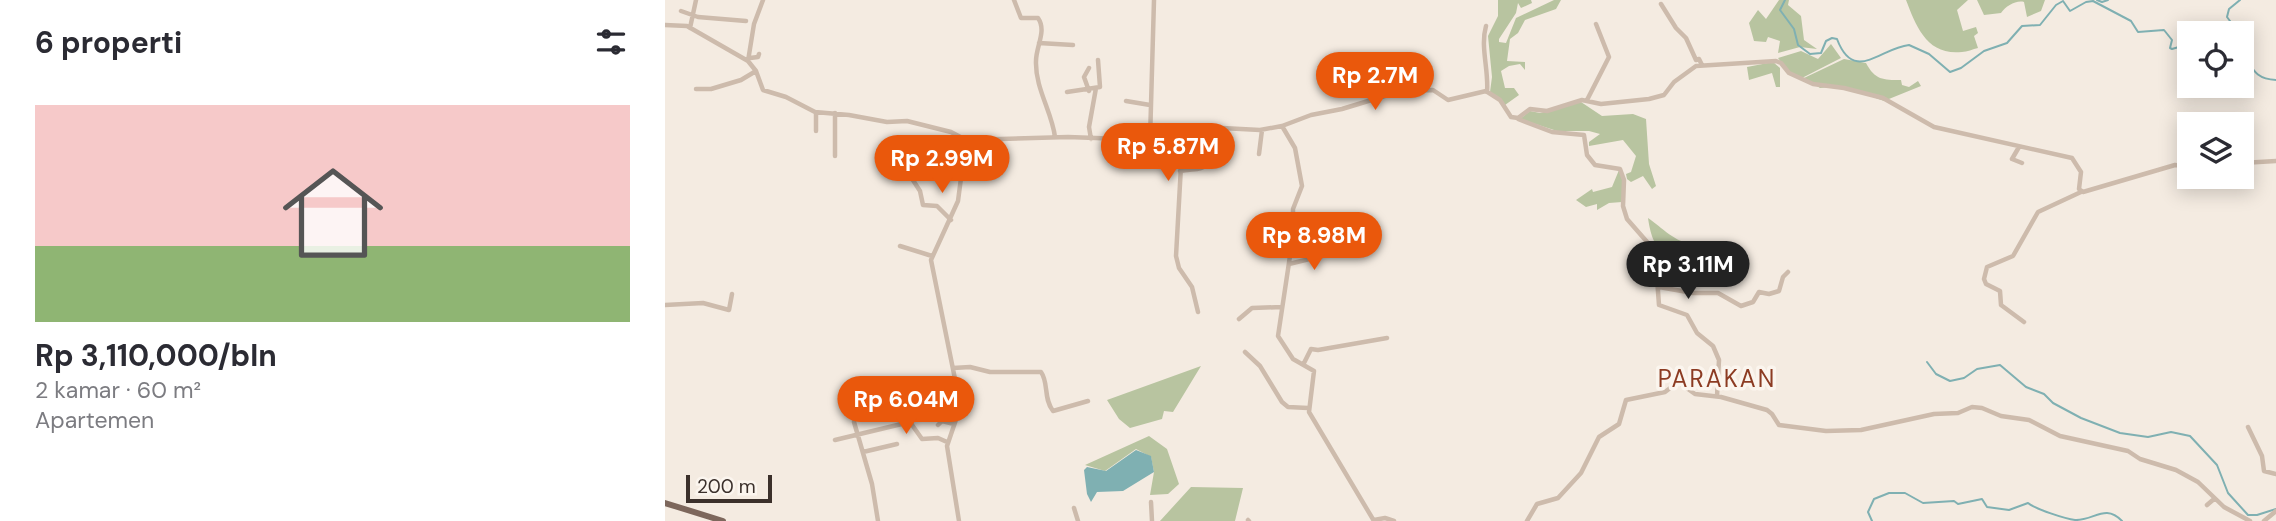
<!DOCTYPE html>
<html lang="id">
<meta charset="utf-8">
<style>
:root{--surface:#fff;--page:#f2f2f3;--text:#2b2b33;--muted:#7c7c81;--accent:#ea580c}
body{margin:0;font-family:"DM Sans",sans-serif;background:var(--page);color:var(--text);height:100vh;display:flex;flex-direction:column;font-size:26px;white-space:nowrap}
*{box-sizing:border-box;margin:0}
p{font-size:23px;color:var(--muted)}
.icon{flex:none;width:38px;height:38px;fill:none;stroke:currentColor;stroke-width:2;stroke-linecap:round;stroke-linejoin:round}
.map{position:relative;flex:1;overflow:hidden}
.side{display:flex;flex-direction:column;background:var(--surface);width:665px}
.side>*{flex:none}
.controls{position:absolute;left:1512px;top:21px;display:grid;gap:14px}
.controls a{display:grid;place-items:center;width:77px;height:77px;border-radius:0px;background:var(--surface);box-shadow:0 4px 18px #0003;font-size:35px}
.scale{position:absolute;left:21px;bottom:18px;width:86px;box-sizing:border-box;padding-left:7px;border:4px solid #3b302b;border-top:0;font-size:19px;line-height:24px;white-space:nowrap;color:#3b302b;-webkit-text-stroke:5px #fbf5ee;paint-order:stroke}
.price{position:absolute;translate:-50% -60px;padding:0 16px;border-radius:24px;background:var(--accent);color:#fff;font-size:23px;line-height:46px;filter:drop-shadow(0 2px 4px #0008)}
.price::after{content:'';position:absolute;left:50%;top:42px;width:21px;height:16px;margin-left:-10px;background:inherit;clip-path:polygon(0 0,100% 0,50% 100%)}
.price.current{background:#222;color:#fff}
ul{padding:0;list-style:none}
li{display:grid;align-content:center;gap:14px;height:371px;padding:0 35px}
li span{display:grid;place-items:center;height:217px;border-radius:0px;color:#555}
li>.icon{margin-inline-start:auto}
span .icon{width:126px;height:126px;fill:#fffc;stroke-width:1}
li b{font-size:30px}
h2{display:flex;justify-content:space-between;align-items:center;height:84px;padding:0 35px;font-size:30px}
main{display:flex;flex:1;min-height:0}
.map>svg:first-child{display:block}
.green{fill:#b8c4a0}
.water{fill:#7fb0b2}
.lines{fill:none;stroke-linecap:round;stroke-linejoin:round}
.stream{stroke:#7fb0b2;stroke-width:2}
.minor{stroke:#cdbbac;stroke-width:4.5}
.major{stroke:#7d675c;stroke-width:6}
.labels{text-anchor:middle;stroke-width:7;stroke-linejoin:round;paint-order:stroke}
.quarter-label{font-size:24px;letter-spacing:2px;fill:#8c3b22;stroke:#fbf5ee}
</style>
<main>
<section class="side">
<h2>6 properti<svg class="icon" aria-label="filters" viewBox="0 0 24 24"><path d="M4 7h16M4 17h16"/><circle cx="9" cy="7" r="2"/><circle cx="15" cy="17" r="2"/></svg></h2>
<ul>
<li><span style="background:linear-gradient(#f6c9c9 65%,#8fb573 0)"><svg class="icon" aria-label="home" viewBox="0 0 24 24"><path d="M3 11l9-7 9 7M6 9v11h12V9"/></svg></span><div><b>Rp 3,110,000/bln</b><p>2 kamar · 60 m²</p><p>Apartemen</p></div></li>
</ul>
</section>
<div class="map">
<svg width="1611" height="521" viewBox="0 0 1611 521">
<rect width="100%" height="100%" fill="#f4ebe1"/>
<!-- green -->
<path class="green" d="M833,0H866L867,3L856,8L853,3L851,13L834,39V42L841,43L851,18L889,0H896L891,9L860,20L853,33L845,39L842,61L860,62V70L855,64L844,66L836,71L840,88H849L854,95L840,105L825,92L827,77L823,36L833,16Z
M1114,0H1124L1123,5L1136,16L1139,40L1152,49L1135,47L1113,53L1115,41L1103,37L1101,42L1089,41L1084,23L1093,10L1101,19Z
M1241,0H1303L1292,10L1298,31L1311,27L1313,33L1309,36L1313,48C1308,49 1302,52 1297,52C1262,56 1251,26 1241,0Z
M1312,0H1380L1376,11L1362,17L1359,2C1351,0 1341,6 1336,13L1319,15Z
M1166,44L1176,58L1137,78L1123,71L1113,58L1136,51L1153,59Z
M1179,59L1201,63C1210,80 1218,80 1236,80L1237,85L1244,87L1253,81L1256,86L1219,101L1177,86L1155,88L1139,78Z
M1108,62L1115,68V87H1111L1107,73L1084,80L1082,67Z
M916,102L937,116L968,114L981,119L984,164L991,186L987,189L978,176L966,182L962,179L961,174L966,172L971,156L958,140L924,146V142L935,134L924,131H892L855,119L865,111L875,113Z
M954,170L959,182L957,202L944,203L932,210V204L921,207L911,200L927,189L928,192L947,187Z
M983,218C998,228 1014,247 1033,243L1039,248L1054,249L1055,251L1048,257L1049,261L1043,273L1036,272L1032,262L1010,261L1007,268C993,247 987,245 983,218Z
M536,366L508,412L499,411L497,419L465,428L454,419L442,400Z
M484,436L502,449L514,484L503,494L485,495L489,472L486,457L471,449L440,471L420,465Z
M526,487L578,488L570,521H495Z"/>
<!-- water -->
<path class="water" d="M471,450L486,456L489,472L458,491L432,492L426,502L422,494L419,470L422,467L441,471Z"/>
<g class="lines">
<!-- stream -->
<path class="stream" d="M1120,0L1115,10L1129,29L1133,45L1145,54L1156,53L1161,41L1167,38L1172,39C1189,84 1215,48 1244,45L1264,54L1285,72L1296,68L1319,51L1342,43L1357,26L1375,25L1391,5L1398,1L1405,11L1421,2L1428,1L1466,21L1473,32L1499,30L1507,40L1505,48L1507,49L1524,44
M1432,0L1437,2L1443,0
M1574,33L1562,17L1564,9L1575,0
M1577,53C1588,68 1589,79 1611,80
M1262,362L1271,374L1285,381L1299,378L1312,369L1335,365L1361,387L1379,394L1388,403L1416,418L1455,433L1483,437L1506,432L1525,436L1552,465L1563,493L1583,515H1592L1611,509
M1207,521L1203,512L1209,499L1224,493H1240L1258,503L1289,501L1293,504L1317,499L1322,507L1344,510L1363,503C1370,509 1401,519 1410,520C1429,521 1440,503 1457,521"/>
<!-- minor -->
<path class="minor" d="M349,0L356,18H373C382,31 371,46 371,61C370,88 387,112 390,137
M996,4L1011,28L1021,38L1031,60L1034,59L1037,65
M16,11L33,17L81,21
M0,25L22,26L83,61L91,71L98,90L121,97L150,112L184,115L222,122L242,121L286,132L301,140L403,137L485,140L498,156L516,166L511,256L514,268L527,287L533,312
M821,26C815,47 824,70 822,92
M25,28L31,0
M374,43L408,45
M85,58L93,57L94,54
M83,61L89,24L98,0
M424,68L419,77L424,91
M31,89H46L76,80L91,71
M402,92L435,87L433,60
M922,100L944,57L931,24
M461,101L485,105
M151,113V131
M170,113V156
M853,119L887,132L919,135L922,155L930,165L955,169L959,180L958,206L962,219L990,251L994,305L1022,315L1032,333L1048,346L1054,360L1052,396
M617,126L630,148L637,186L628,209V236L613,336L628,359L649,371L644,412L709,521
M426,139L424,127L431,88
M485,140L489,0
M1354,147L1347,159L1357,163
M594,154L597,130
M1577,163L1611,161
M260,170L244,174L255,191L258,205L272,206L286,220
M515,171C538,167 546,174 540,143L549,131L557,128L595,130L617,126L646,115L677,109L736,91L768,90L783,100L821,91L835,100L846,117L853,118L865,109L882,111L917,100L936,104L984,99L999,95L1009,82L1031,66L1111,61L1116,63L1124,73L1148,84L1179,88L1218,98L1269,127L1407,158L1416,172L1414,189L1418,192L1510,165L1524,167
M244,174L240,170L238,147L242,145V141C270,142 271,150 274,177
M628,233L643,230
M235,246L267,256
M624,264L665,254
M994,287L1028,293H1053L1076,306L1088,302L1094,292L1104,294L1114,291L1118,277L1123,272
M0,305L38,303L64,310L67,294
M574,319L587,308L616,307
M1359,322L1336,305L1335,291L1321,284L1319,279L1322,267L1348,256L1373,212L1416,192
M580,352L595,366L617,402L623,407L643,408
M639,363L646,349L653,350L722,338
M288,368L305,367L325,372H376C384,383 378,398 388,411L423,401
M189,422L207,484L213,521
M273,425L277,421L289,424
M1583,427L1597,456L1599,471L1611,474
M170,440L245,422L257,439L273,438L282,442
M198,452L232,444
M486,502L487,521
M1542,505L1549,499
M409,508L413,521
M583,520L584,521
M709,520L720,518L729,521
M294,521L282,446L298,399L291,384L266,260L293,201L301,140
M862,521L872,504L893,498L916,473L934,437L954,424L961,400L1000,392L1013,382L1030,394L1056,397L1102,410L1107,414L1114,425L1161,431L1196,430L1269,414L1293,413L1307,407L1317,408L1336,416L1364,420L1395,436L1463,451L1475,459L1511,470L1533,482L1559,507L1585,521
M1599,521L1611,511"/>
<!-- major -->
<path class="major" d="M0,503L58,521"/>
</g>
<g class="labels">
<!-- quarter labels -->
<g class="quarter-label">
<text x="1052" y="387">PARAKAN</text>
</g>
</g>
</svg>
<div class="controls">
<a><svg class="icon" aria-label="locate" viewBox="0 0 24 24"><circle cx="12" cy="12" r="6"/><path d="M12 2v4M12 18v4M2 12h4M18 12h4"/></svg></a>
<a><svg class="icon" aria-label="layers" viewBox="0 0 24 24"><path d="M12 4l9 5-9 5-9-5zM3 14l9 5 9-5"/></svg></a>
</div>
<div class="scale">200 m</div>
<b class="price" style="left:710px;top:112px">Rp 2.7M</b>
<b class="price" style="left:503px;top:183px">Rp 5.87M</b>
<b class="price" style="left:277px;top:195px">Rp 2.99M</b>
<b class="price" style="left:649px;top:272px">Rp 8.98M</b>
<b class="price current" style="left:1023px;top:301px">Rp 3.11M</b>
<b class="price" style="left:241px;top:436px">Rp 6.04M</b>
</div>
</main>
